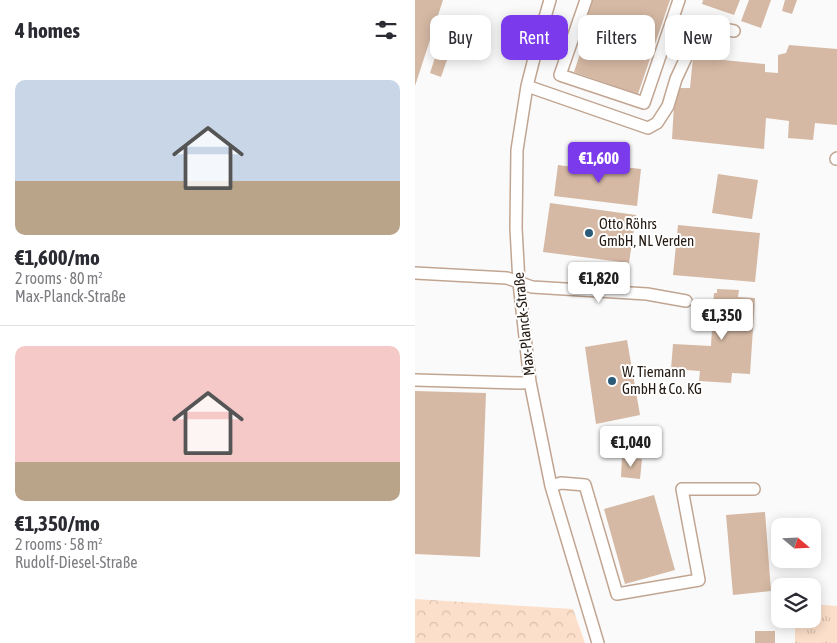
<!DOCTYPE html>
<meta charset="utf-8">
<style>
:root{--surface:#fff;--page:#f2f2f3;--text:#2b2b33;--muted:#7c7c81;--line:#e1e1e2;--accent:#7c3aed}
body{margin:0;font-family:"Asap Condensed",sans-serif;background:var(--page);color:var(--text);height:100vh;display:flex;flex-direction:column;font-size:19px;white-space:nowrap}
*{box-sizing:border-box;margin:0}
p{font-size:16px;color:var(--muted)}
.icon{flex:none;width:28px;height:28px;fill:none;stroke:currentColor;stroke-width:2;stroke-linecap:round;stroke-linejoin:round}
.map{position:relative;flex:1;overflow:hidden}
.sheet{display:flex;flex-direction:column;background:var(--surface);width:415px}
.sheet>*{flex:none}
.guide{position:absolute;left:15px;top:15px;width:331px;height:45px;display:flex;gap:10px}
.needle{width:32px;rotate:109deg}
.tools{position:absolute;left:356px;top:518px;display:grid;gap:10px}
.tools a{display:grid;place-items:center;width:50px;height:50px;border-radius:10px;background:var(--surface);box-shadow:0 2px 12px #0003;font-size:25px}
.price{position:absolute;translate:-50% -42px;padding:0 11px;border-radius:5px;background:#fff;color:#222;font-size:16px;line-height:32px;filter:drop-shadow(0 1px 2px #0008)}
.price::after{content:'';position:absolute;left:50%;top:30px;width:15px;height:11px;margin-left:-8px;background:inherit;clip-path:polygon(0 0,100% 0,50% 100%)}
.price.current{background:var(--accent);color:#fff}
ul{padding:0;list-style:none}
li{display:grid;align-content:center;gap:10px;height:265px;padding:0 15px}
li+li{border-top:1px solid var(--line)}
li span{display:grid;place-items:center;height:155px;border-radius:10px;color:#555}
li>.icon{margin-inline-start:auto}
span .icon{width:90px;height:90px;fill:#fffc;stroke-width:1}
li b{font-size:21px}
h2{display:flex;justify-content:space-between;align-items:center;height:60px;padding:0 15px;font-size:21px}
.pill{padding:0 18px;border-radius:10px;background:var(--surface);box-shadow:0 2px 12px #0003;font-size:18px;line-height:45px}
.pill.current{background:var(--accent);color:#fff}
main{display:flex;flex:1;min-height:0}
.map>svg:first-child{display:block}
.grass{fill:url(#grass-tufts)}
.forest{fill:url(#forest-crowns)}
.building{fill:#d5b9a4}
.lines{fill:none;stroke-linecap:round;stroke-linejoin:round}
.minor-casing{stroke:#c1a591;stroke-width:14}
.minor{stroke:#fff;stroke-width:11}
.poi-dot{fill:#2a5c79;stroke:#fff;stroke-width:2}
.labels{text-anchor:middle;stroke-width:4;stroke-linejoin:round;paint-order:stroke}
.poi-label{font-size:15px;fill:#251b13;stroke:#fff;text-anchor:start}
.street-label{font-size:15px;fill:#251b13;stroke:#fff}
</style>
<main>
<section class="sheet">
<h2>4 homes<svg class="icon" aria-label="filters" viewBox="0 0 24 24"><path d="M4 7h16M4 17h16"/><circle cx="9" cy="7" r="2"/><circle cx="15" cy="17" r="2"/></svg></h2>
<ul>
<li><span style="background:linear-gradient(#c9d6e8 65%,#b9a48a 0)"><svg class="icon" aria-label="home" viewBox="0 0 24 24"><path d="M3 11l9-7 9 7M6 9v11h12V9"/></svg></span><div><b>€1,600/mo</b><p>2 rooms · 80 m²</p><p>Max-Planck-Straße</p></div></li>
<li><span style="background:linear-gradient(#f6c9c9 75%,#b9a48a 0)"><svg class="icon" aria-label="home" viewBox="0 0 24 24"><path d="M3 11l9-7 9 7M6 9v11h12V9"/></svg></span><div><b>€1,350/mo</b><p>2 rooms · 58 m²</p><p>Rudolf-Diesel-Straße</p></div></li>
</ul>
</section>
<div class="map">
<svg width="422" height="643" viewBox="0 0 422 643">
<defs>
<pattern id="grass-tufts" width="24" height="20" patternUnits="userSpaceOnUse" patternTransform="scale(1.25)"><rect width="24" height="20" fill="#fcdfca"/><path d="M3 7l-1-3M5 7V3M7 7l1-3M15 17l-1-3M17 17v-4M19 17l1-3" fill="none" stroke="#d8bfad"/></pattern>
<pattern id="forest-crowns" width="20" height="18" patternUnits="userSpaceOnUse" patternTransform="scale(1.25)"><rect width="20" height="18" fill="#fcdfca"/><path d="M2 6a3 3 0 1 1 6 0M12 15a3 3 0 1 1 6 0" fill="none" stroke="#d8bfad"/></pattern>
</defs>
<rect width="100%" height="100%" fill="#fafafa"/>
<!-- grass -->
<path class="grass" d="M398,604L422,606V643H380V619H398Z"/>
<!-- forest -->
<path class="forest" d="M0,599L158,609L170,643H0Z"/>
<!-- building -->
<path class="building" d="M0,0H28L0,86Z
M175,0H255L223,94L159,72L175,23L168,21Z
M288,0H325L319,15L287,4Z
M334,0H356L346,28L326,21Z
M370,0H382L377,14L367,11Z
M26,39L38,43L26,77L15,73Z
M374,45L422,49V125L400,123L398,140L373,138L374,121L351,118L349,149L257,139L260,88H275L278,57L350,64V72L363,73V55L371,53Z
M181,164L226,169L222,206L139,196L143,165L181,170Z
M303,174L343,180L337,219L297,213Z
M135,203L221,215L214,263L128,252Z
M263,225L345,233L340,282L258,275Z
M302,289L324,290L323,297L340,298L335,374L317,373L316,383L284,381L285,371L256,369L258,344L296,346L299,293H302Z
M212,340L225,415L181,424L170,347Z
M0,391L71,393L65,557L0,554Z
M207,457L227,459L225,479L206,477Z
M239,495L260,570L210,584L189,509Z
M350,512L356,591L318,595L311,515Z
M340,631H360V643H340Z"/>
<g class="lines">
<defs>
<path id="minor" d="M135,0L126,31L112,86L102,150L101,228L104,283L115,382L136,486L183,643
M171,0L145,75L229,103L264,0
M112,86L233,128L242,123L253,106L261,79L282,34L289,29L298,27L319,31
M421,159L422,158
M0,273L92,278L117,287L232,294L271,301
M0,380L106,383L115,382
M136,486L146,483L170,485L202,594L284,580L267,489H339"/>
</defs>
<!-- minor casing -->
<use href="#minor" class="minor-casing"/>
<!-- minor -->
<use href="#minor" class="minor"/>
</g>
<!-- markers -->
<g class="poi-dot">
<circle cx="174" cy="233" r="5"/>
<circle cx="197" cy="381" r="5"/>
</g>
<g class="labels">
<!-- poi labels -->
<g class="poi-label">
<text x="184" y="229">Otto Röhrs<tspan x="184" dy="17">GmbH, NL Verden</tspan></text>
<text x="207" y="377">W. Tiemann<tspan x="207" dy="17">GmbH &amp; Co. KG</tspan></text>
</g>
<!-- street labels -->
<g class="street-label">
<text transform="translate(109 324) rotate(-96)" y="5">Max-Planck-Straße</text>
</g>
</g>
</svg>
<div class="tools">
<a><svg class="needle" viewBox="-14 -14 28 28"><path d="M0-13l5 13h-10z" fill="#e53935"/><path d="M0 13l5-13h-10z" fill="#7c7c81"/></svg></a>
<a><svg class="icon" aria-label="layers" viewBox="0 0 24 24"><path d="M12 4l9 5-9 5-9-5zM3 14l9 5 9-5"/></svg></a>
</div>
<b class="price current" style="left:184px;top:184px">€1,600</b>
<b class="price" style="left:184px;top:304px">€1,820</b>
<b class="price" style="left:307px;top:341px">€1,350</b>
<b class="price" style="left:216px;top:468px">€1,040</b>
<div class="guide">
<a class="pill">Buy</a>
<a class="pill current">Rent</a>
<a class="pill">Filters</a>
<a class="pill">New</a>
</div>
</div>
</main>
